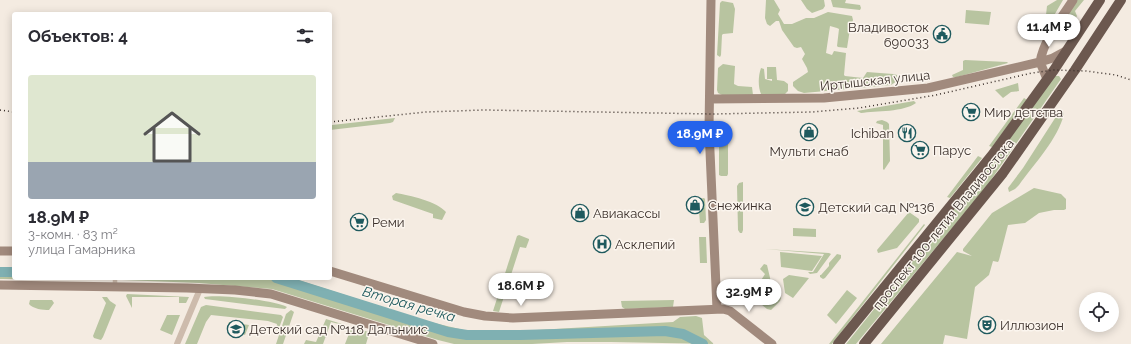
<!DOCTYPE html>
<html lang="ru">
<meta charset="utf-8">
<style>
:root{--surface:#fff;--page:#f7f7f7;--text:#2b2b33;--muted:#7c7c81;--accent:#2563eb}
body{margin:0;font-family:Raleway,sans-serif;background:var(--page);color:var(--text);height:100vh;display:flex;flex-direction:column;font-size:15px;white-space:nowrap}
*{box-sizing:border-box;margin:0}
p{font-size:13px;color:var(--muted)}
.icon{flex:none;width:22px;height:22px;fill:none;stroke:currentColor;stroke-width:2;stroke-linecap:round;stroke-linejoin:round}
.map{position:relative;flex:1;overflow:hidden}
.details{position:absolute;left:12px;top:12px;width:320px;height:268px;display:flex;flex-direction:column;background:var(--surface);border-radius:4px;box-shadow:0 2px 10px #0003}
.details>*{flex:none}
.buttons{position:absolute;left:1079px;top:292px;display:grid;gap:8px}
.buttons a{display:grid;place-items:center;width:40px;height:40px;border-radius:50%;background:var(--surface);box-shadow:0 2px 10px #0003;font-size:20px}
.price{position:absolute;translate:-50% -34px;padding:0 9px;border-radius:14px;background:#fff;color:#222;font-size:13px;line-height:26px;filter:drop-shadow(0 1px 2px #0008)}
.price::after{content:'';position:absolute;left:50%;top:24px;width:12px;height:9px;margin-left:-6px;background:inherit;clip-path:polygon(0 0,100% 0,50% 100%)}
.price.current{background:var(--accent);color:#fff}
ul{padding:0;list-style:none}
li{display:grid;align-content:center;gap:8px;height:212px;padding:0 16px}
li span{display:grid;place-items:center;height:124px;border-radius:4px;color:#555}
li>.icon{margin-inline-start:auto}
span .icon{width:72px;height:72px;fill:#fffc;stroke-width:1}
li b{font-size:17px}
h2{display:flex;justify-content:space-between;align-items:center;height:48px;padding:0 16px;font-size:17px}
.map>svg:first-child{display:block}
.green{fill:#b8c4a0}
.lines{fill:none;stroke-linecap:round;stroke-linejoin:round}
.river{stroke:#7fb0b2;stroke-width:10}
.pedestrian{stroke:#cdbbac;stroke-width:4.5}
.minor{stroke:#cdbbac;stroke-width:6}
.secondary{stroke:#a18a7d;stroke-width:9}
.trunk{stroke:#6c584f;stroke-width:10}
.rail{stroke:#3b302b;stroke-width:1.5;stroke-dasharray:1 3;stroke-linecap:butt}
.labels{text-anchor:middle;stroke-width:3;stroke-linejoin:round;paint-order:stroke}
.poi-label{font-size:13px;fill:#3b302b;stroke:#fbf5ee;text-anchor:start}
.street-label{font-size:13px;fill:#3b302b;stroke:#fbf5ee}
.water-label{font-size:14px;font-style:italic;fill:#1f5a5e;stroke:#fbf5ee}
</style>
<div class="map">
<svg width="1131" height="344" viewBox="0 0 1131 344">
<rect width="100%" height="100%" fill="#f4ebe1"/>
<!-- green -->
<path class="green" d="M766,0H774L780,10L778,14L784,24H792L806,18H814L828,12L852,16L853,20L850,29L847,48L838,47L837,46L839,29L837,28L830,26L826,53L832,55L834,51L846,53L844,75L845,76L863,78L867,72L893,74L897,75V81L891,85L804,93L798,91L793,86V82L808,72L807,68L802,59L805,54L801,47L797,48L794,47L782,30L779,21H776L770,26L767,24L765,18Z
M801,0H824L825,6L823,9L812,13L807,9Z
M831,0H846L845,3L860,5L861,8L860,10L833,7Z
M1057,0H1063L1052,19L1046,15L1047,6Z
M1077,0H1084L1075,11L1077,16L1072,24L1065,26L1063,23Z
M722,1L733,3L735,9L733,32V33L723,34L722,35L721,55L720,57L717,55L720,3Z
M966,10L991,12L989,25L965,23Z
M965,60L1007,62L1008,63L957,77H953L952,75L963,70V61Z
M723,64L735,66L734,84L738,86L752,87L753,95H722L718,93L717,90L718,68Z
M767,67H776L777,80L784,81L788,84V91L785,94H761C758,87 758,76 761,68L764,69L765,79L772,81V79H767Z
M1055,76H1059L1061,79L986,187L856,344H846L974,185Z
M1018,83L1019,91L1011,92L1003,98L995,90Z
M1024,98L1027,100L992,147L989,146Z
M914,101L916,103C904,112 876,111 861,113L857,111Z
M1061,111H1063L1064,114C1058,139 1034,164 1019,185L1015,189L1009,192L1008,188L1023,168L1059,112Z
M395,118L393,122L390,123L330,130V125H332Z
M882,120L887,122L889,124L890,161L884,170L883,169V125L876,123L877,121Z
M726,132L728,133V174L727,176H721L719,175V140Z
M978,156L982,158L950,198L947,197Z
M743,182V230L742,233H740L738,230L737,186L739,183Z
M1034,188L1061,194L1066,199V209L1064,210H1054L1039,213L1025,223L1008,225L999,260L998,262L993,261L989,275L975,287L967,339L945,335L943,344H881L957,252L972,256L963,251V249L992,213Z
M396,193C409,195 438,202 446,212L442,220L433,218V214L393,200L392,196Z
M704,198L705,199L706,220L704,223H700L698,200L699,199Z
M909,212L919,219V222L897,248L878,253L877,250Z
M924,224L925,225L832,344H829Z
M793,228L816,229V237L793,236Z
M519,235L529,239V240L526,248L520,247L499,312L493,311L517,236Z
M699,237H706L707,263H700Z
M765,249L829,253L831,254L817,273L810,274L808,272H813L824,254Z
M780,252L822,256L812,271L781,267Z
M837,254L841,255V258L825,278L823,279L820,277V275H821L829,266V263Z
M764,264L767,265L771,282L752,287L750,284L753,279L760,282L765,274L760,269Z
M0,268H14V278H292L426,321L468,331H520L673,322L680,317L696,316L702,318L704,335L714,344L611,342H567L532,344H454L438,340L272,289L199,283L122,280L0,279Z
M789,275L809,278L793,298L785,293L783,279Z
M771,286L774,288L781,298L780,301L771,310L767,309L752,297L751,293L755,291Z
M847,290L857,298L836,324L827,315Z
M127,294L189,297L186,303H179V297H132V308L126,296Z
M102,297H107L110,301L116,305L103,337L101,340L94,338L93,336L106,303Z
M204,297C218,294 273,300 287,307L285,309L205,299Z
M30,300H52L54,303L49,310C43,310 33,309 29,304Z
M674,300L673,307L625,309L622,307L621,301Z
M206,305L281,315L283,317L278,331L276,329L277,324L268,321L211,315L206,322L197,344H185L201,307Z
M291,310L294,312L283,344H276L286,314Z
M167,315H180L172,335L160,330Z
M326,319L345,325H343L331,322L323,344H304L306,340L316,342Z
M229,322L249,325L245,335L227,328Z
M352,326L368,332L369,334L366,344H345Z"/>
<g class="lines">
<!-- river -->
<path class="river" d="M0,272H14
M276,278L448,332L467,335H520L665,331L683,334L703,344"/>
<!-- pedestrian -->
<path class="pedestrian" d="M115,278V286"/>
<!-- minor -->
<path class="minor" d="M177,344L200,289"/>
<!-- secondary -->
<path class="secondary" d="M711,0L709,129L717,309
M1040,62C1044,39 1061,19 1073,0
M1040,62L1047,79
M710,99L824,98L928,88L1040,62L1053,58L1066,51
M0,251H14
M330,271L464,312L485,316L513,318L723,309L730,311L772,344
M0,285L187,288L235,290L271,294L433,344"/>
<!-- trunk -->
<path class="trunk" d="M838,344L993,154L1054,70L1100,0
M864,344L1003,173L1075,70L1121,0"/>
<!-- rail -->
<path class="rail" d="M0,110L14,112
M330,122L426,112L484,110L713,114L812,112L859,108L936,95L1032,73L1054,70L1086,71L1116,75L1131,80"/>
</g>
<!-- icons -->
<defs>
<symbol id="civic-ring" viewBox="-11 -11 22 22"><circle r="9.5" fill="#fbf5ee" stroke="#1f5a5e" stroke-width="1.5"/><path d="M-.6-6.5H3V-4.5H.6V-3L4-1V1h2V6H-6V1h2V-1L-.6-3ZM-1.2 2.5V6h2.4V2.5Z" fill="#1f5a5e"/></symbol>
<symbol id="supermarket-ring" viewBox="-11 -11 22 22"><circle r="9.5" fill="#fbf5ee" stroke="#1f5a5e" stroke-width="1.5"/><path d="M-6-5.5h2.5l.6 2H6L4.5 2H-2.5L-4.4-4H-6ZM-1.5 3.2a1.3 1.3 0 1 0 .1 0ZM3 3.2a1.3 1.3 0 1 0 .1 0Z" fill="#1f5a5e"/></symbol>
<symbol id="shop-ring" viewBox="-11 -11 22 22"><circle r="9.5" fill="#fbf5ee" stroke="#1f5a5e" stroke-width="1.5"/><path d="M-5-2.5h2.3a2.7 3.5 0 0 1 5.4 0H5L5.5 6h-11ZM-1.5-2.5h3a1.5 2.3 0 0 0-3 0Z" fill="#1f5a5e"/></symbol>
<symbol id="restaurant-ring" viewBox="-11 -11 22 22"><circle r="9.5" fill="#fbf5ee" stroke="#1f5a5e" stroke-width="1.5"/><path d="M-5-6h1v4h1v-4h1v4h1v-4h1v5L-1.5 .5V6h-2V.5L-5-1ZM5-6V6H3V1.5H1.5Q1.5-4 5-6Z" fill="#1f5a5e"/></symbol>
<symbol id="school-ring" viewBox="-11 -11 22 22"><circle r="9.5" fill="#fbf5ee" stroke="#1f5a5e" stroke-width="1.5"/><path d="M0-5L7-2L0 1L-7-2ZM-4 1L0 2.5L4 1V4Q0 6-4 4Z" fill="#1f5a5e"/></symbol>
<symbol id="hospital-ring" viewBox="-11 -11 22 22"><circle r="9.5" fill="#fbf5ee" stroke="#1f5a5e" stroke-width="1.5"/><path d="M-5-5h3v3.5h4V-5h3V5h-3V1.5h-4V5h-3Z" fill="#1f5a5e"/></symbol>
<symbol id="theatre-ring" viewBox="-11 -11 22 22"><circle r="9.5" fill="#fbf5ee" stroke="#1f5a5e" stroke-width="1.5"/><path d="M-5-5.5Q0-4 5-5.5V0Q5 5 0 6Q-5 5-5 0ZM-3.3-2.5H-1v1.5H-3.3ZM1-2.5H3.3v1.5H1ZM-2.8 1Q0 5.5 2.8 1Z" fill="#1f5a5e"/></symbol>
</defs>
<g fill-rule="evenodd">
<use href="#civic-ring" x="932" y="24" width="20" height="20"/>
<use href="#supermarket-ring" x="961" y="102" width="20" height="20"/>
<use href="#shop-ring" x="799" y="122" width="20" height="20"/>
<use href="#restaurant-ring" x="897" y="123" width="20" height="20"/>
<use href="#supermarket-ring" x="910" y="140" width="20" height="20"/>
<use href="#shop-ring" x="685" y="195" width="20" height="20"/>
<use href="#school-ring" x="795" y="197" width="20" height="20"/>
<use href="#shop-ring" x="570" y="203" width="20" height="20"/>
<use href="#supermarket-ring" x="349" y="212" width="20" height="20"/>
<use href="#hospital-ring" x="592" y="234" width="20" height="20"/>
<use href="#theatre-ring" x="977" y="315" width="20" height="20"/>
<use href="#school-ring" x="226" y="319" width="20" height="20"/>
</g>
<g class="labels">
<!-- poi labels -->
<g class="poi-label">
<text x="929" y="32" text-anchor="end">Владивосток<tspan x="929" dy="15">690033</tspan></text>
<text x="984" y="117">Мир детства</text>
<text x="894" y="138" text-anchor="end">Ichiban</text>
<text x="933" y="155">Парус</text>
<text x="809" y="156" text-anchor="middle">Мульти снаб</text>
<text x="708" y="210">Снежинка</text>
<text x="818" y="212">Детский сад №136</text>
<text x="593" y="218">Авиакассы</text>
<text x="372" y="227">Реми</text>
<text x="615" y="249">Асклепий</text>
<text x="1000" y="330">Иллюзион</text>
<text x="249" y="334">Детский сад №118 Дальниис</text>
</g>
<!-- street labels -->
<g class="street-label">
<text transform="translate(875 80) rotate(-6)" y="5">Иртышская улица</text>
<text transform="translate(943 224) rotate(-51)" y="5">проспект 100-летия Владивостока</text>
</g>
<!-- water labels -->
<g class="water-label">
<text transform="translate(409 304) rotate(16)" y="5">Вторая речка</text>
</g>
</g>
</svg>
<div class="buttons">
<a><svg class="icon" aria-label="locate" viewBox="0 0 24 24"><circle cx="12" cy="12" r="6"/><path d="M12 2v4M12 18v4M2 12h4M18 12h4"/></svg></a>
</div>
<b class="price" style="left:1049px;top:48px">11.4M ₽</b>
<b class="price current" style="left:700px;top:155px">18.9M ₽</b>
<b class="price" style="left:521px;top:307px">18.6M ₽</b>
<b class="price" style="left:749px;top:313px">32.9M ₽</b>
<section class="details">
<h2>Объектов: 4<svg class="icon" aria-label="filters" viewBox="0 0 24 24"><path d="M4 7h16M4 17h16"/><circle cx="9" cy="7" r="2"/><circle cx="15" cy="17" r="2"/></svg></h2>
<ul>
<li><span style="background:linear-gradient(#dfe7d0 70%,#9aa5b1 0)"><svg class="icon" aria-label="home" viewBox="0 0 24 24"><path d="M3 11l9-7 9 7M6 9v11h12V9"/></svg></span><div><b>18.9M ₽</b><p>3-комн. · 83 m²</p><p>улица Гамарника</p></div></li>
</ul>
</section>
</div>
